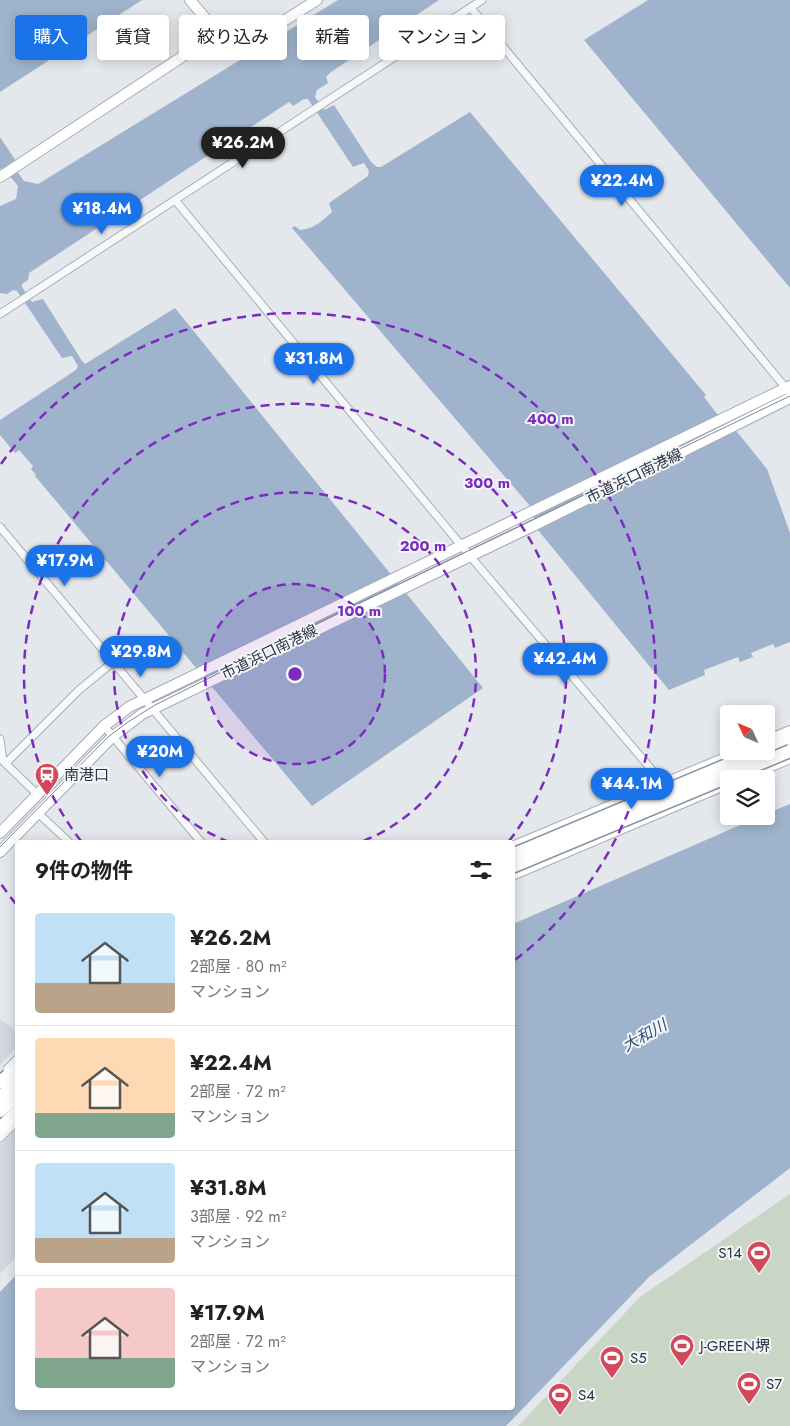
<!DOCTYPE html>
<html lang="ja">
<meta charset="utf-8">
<style>
:root{--surface:#fff;--page:#f2f2f2;--text:#222;--muted:#767676;--line:#e0e0e0;--accent:#1a73e8}
body{margin:0;font-family:Jost,"Noto Sans JP",sans-serif;background:var(--page);color:var(--text);height:100vh;display:flex;flex-direction:column;font-size:19px;white-space:nowrap}
*{box-sizing:border-box;margin:0}
p{font-size:16px;color:var(--muted)}
.icon{flex:none;width:28px;height:28px;fill:none;stroke:currentColor;stroke-width:2;stroke-linecap:round;stroke-linejoin:round}
.map{position:relative;flex:1;overflow:hidden}
.panel{position:absolute;left:15px;top:840px;width:500px;height:570px;display:flex;flex-direction:column;background:var(--surface);border-radius:5px;box-shadow:0 2px 12px #0003}
.panel>*{flex:none}
.banner{position:absolute;left:15px;top:15px;width:500px;height:45px;display:flex;gap:10px}
.needle{width:32px;rotate:314deg}
.fabs{position:absolute;left:720px;top:705px;display:grid;gap:10px}
.fabs a{display:grid;place-items:center;width:55px;height:55px;border-radius:5px;background:var(--surface);box-shadow:0 2px 12px #0003;font-size:25px}
.price{position:absolute;translate:-50% -42px;padding:0 11px;border-radius:18px;background:var(--accent);color:#fff;font-size:16px;line-height:32px;filter:drop-shadow(0 1px 2px #0008)}
.price::after{content:'';position:absolute;left:50%;top:30px;width:15px;height:11px;margin-left:-8px;background:inherit;clip-path:polygon(0 0,100% 0,50% 100%)}
.price.on{background:#222;color:#fff}
ul{padding:0;list-style:none}
li{display:flex;align-items:center;gap:15px;height:125px;padding:0 20px}
li+li{border-top:1px solid var(--line)}
li span{display:grid;place-items:center;flex:none;width:140px;height:100px;border-radius:5px;color:#555}
li>.icon{margin-inline-start:auto}
span .icon{width:60px;height:60px;fill:#fffc;stroke-width:1}
li b{font-size:21px}
h2{display:flex;justify-content:space-between;align-items:center;height:60px;padding:0 20px;font-size:21px}
.pill{padding:0 18px;border-radius:5px;background:var(--surface);box-shadow:0 2px 12px #0003;font-size:18px;line-height:45px}
.pill.on{background:var(--accent);color:#fff}
.map>svg:first-child{display:block}
.built{fill:#d2d6de}
.green{fill:#c9d6c5}
.water{fill:#9fb4cc}
.lines{fill:none;stroke-linecap:round;stroke-linejoin:round}
.street-casing{stroke:#a9aeb7;stroke-width:9}
.secondary-casing{stroke:#a9aeb7;stroke-width:12}
.primary-casing{stroke:#a3abb8;stroke-width:12}
.highway-casing{stroke:#8b94a3;stroke-width:15}
.street{stroke:#f7f8fa;stroke-width:7}
.secondary{stroke:#fff;stroke-width:10}
.primary{stroke:#fff;stroke-width:10}
.highway{stroke:#fff;stroke-width:12}
.tram{stroke:#7d8696;stroke-width:1}
.highway-bridge-casing{stroke:#8b94a3;stroke-width:15;stroke-linecap:butt}
.highway-bridge{stroke:#fff;stroke-width:12}
.ring{fill:none;stroke:#7b2cbf;stroke-width:2.5;stroke-dasharray:9 6}
.labels{text-anchor:middle;stroke-width:4;stroke-linejoin:round;paint-order:stroke}
.street-label{font-size:15px;fill:#2b3445;stroke:#f4f6f9}
.poi-label{font-size:15px;fill:#2b3445;stroke:#f4f6f9;text-anchor:start}
.water-label{font-size:16px;font-style:italic;fill:#34527a;stroke:#f4f6f9}
.centre{fill:#7b2cbf;stroke:#f4f6f9;stroke-width:2.5}
.ring-label{font-size:15px;text-anchor:middle;font-weight:bold;fill:#7b2cbf;stroke:#f4f6f9;stroke-width:4;stroke-linejoin:round;paint-order:stroke}
</style>
<div class="map">
<svg width="790" height="1426" viewBox="0 0 790 1426">
<rect width="100%" height="100%" fill="#e4e7ec"/>
<!-- built -->
<path class="built" d="M0,1019L18,1032L17,1047L0,1065Z
M17,1128V1256L0,1274V1146Z"/>
<!-- green -->
<path class="green" d="M790,1194V1426H518L640,1297Z"/>
<!-- water -->
<path class="water" d="M0,0H142L0,92Z
M338,0H439L331,72L326,77L328,83L317,90L315,97L324,110L334,105L371,162L377,167H381L470,112L706,395L704,397L717,414L738,433L767,469L790,533V642L775,648L773,644L751,653L753,657L740,662L738,657L704,670L705,675L669,690L538,530L530,506L292,228L295,226L300,230C314,229 322,221 332,212L329,203L368,176L369,171L364,163L353,167L308,99H304L293,106L289,102L29,273L28,280L22,284V287L32,302L43,299L82,361L85,364L175,308L483,688L312,806L35,476L36,475L31,469L33,466L19,450L15,453L0,435V420L76,370L78,366L72,356L62,358L17,291L13,290L7,294L0,293V206L16,199L18,186L9,175L5,177L0,168V137L20,167L16,170L24,181L38,184Z
M648,0H790V288L584,40Z
M790,804V1168L649,1277L506,1426H0V1292L17,1274L18,1408H512L513,924L761,816H766V814Z"/>
<g class="lines">
<defs>
<path id="street" d="M471,8L790,393
M175,200L470,556L663,783L665,788
M0,314L482,0
M0,527L264,842
M104,726L201,842
M0,739L3,761L37,794
M6,763L79,690L113,662
M38,813L69,842
M7,1069L18,1058
M0,1138L18,1120"/>
<path id="secondary" d="M190,0L227,44L233,48H241L317,0
M0,177L218,33
M766,741L790,731
M740,779L790,758
M512,847L742,751
M512,875L729,783"/>
<path id="primary" d="M0,833L104,726L129,707L790,386
M0,852L112,737L142,714L535,525L790,398"/>
<path id="highway" d="M766,749L790,738
M0,1082L18,1067
M0,1097L18,1081
M0,1111L18,1095
M0,1128L18,1111"/>
</defs>
<!-- street casing -->
<use href="#street" class="street-casing"/>
<!-- secondary casing -->
<use href="#secondary" class="secondary-casing"/>
<!-- primary casing -->
<use href="#primary" class="primary-casing"/>
<!-- highway casing -->
<use href="#highway" class="highway-casing"/>
<!-- street -->
<use href="#street" class="street"/>
<!-- secondary -->
<use href="#secondary" class="secondary"/>
<!-- primary -->
<use href="#primary" class="primary"/>
<!-- highway -->
<use href="#highway" class="highway"/>
<!-- tram -->
<path class="tram" d="M0,847L108,737L128,722L155,705L341,612L790,396"/>
<defs>
<path id="highway-bridge" d="M512,855L760,751
M512,867L790,751"/>
</defs>
<!-- highway-bridge casing -->
<use href="#highway-bridge" class="highway-bridge-casing"/>
<!-- highway-bridge -->
<use href="#highway-bridge" class="highway-bridge"/>
</g>
<!-- distance rings -->
<circle cx="295" cy="674" r="90" fill="#7b2cbf" fill-opacity=".12"/>
<g class="ring">
<circle cx="295" cy="674" r="90"/>
<path d="M229 842A181 181 0 1 1 361 842"/>
<path d="M81 841A271 271 0 1 1 509 841"/>
<path d="M16 904A361 361 0 0 1 1 884M1 464A361 361 0 1 1 515 960"/>
</g>
<!-- icons -->
<defs>
<symbol id="station-pin" viewBox="-11 -11 22 30"><path d="M0 17L-7.5 6A9.5 9.5 0 1 1 7.5 6Z" fill="#d1495b" stroke="#f4f6f9"/><path d="M-3-6H3Q5-6 5-4V2Q5 4 3 4L4.5 6H3L1.5 4h-3L-3 6H-4.5L-3 4Q-5 4-5 2V-4Q-5-6-3-6ZM-3.5-4v3h7v-3ZM-3.5 1v1.5H-2V1ZM2 1v1.5H3.5V1Z" fill="#fff"/></symbol>
<symbol id="stadium-pin" viewBox="-11 -11 22 30"><path d="M0 17L-7.5 6A9.5 9.5 0 1 1 7.5 6Z" fill="#d1495b" stroke="#f4f6f9"/><path d="M0-5a6.5 5 0 1 0 0 10a6.5 5 0 1 0 0-10ZM-3.5-1.8h7v3.6h-7Z" fill="#fff"/></symbol>
</defs>
<g fill-rule="evenodd">
<use href="#station-pin" x="33" y="761" width="28" height="38"/>
<use href="#stadium-pin" x="745" y="1239" width="28" height="38"/>
<use href="#stadium-pin" x="668" y="1332" width="28" height="38"/>
<use href="#stadium-pin" x="598" y="1344" width="28" height="38"/>
<use href="#stadium-pin" x="735" y="1370" width="28" height="38"/>
<use href="#stadium-pin" x="546" y="1381" width="28" height="38"/>
</g>
<g class="labels">
<!-- street labels -->
<g class="street-label">
<text transform="translate(634 476) rotate(-26)" y="5">市道浜口南港線</text>
<text transform="translate(269 652) rotate(-26)" y="5">市道浜口南港線</text>
</g>
<!-- poi labels -->
<g class="poi-label">
<text x="64" y="780">南港口</text>
<text x="742" y="1258" text-anchor="end">S14</text>
<text x="700" y="1351">J-GREEN堺</text>
<text x="630" y="1363">S5</text>
<text x="766" y="1389">S7</text>
<text x="578" y="1400">S4</text>
</g>
<!-- water labels -->
<g class="water-label">
<text transform="translate(644 1035) rotate(-29)" y="6">大和川</text>
</g>
</g>
<circle cx="295" cy="674" r="8" class="centre"/>
<g class="ring-label">
<text x="550" y="424">400 m</text>
<text x="487" y="488">300 m</text>
<text x="423" y="551">200 m</text>
<text x="359" y="616">100 m</text>
</g>
</svg>
<div class="fabs">
<a><svg class="needle" viewBox="-14 -14 28 28"><path d="M0-13l5 13h-10z" fill="#e53935"/><path d="M0 13l5-13h-10z" fill="#767676"/></svg></a>
<a><svg class="icon" aria-label="layers" viewBox="0 0 24 24"><path d="M12 4l9 5-9 5-9-5zM3 14l9 5 9-5"/></svg></a>
</div>
<b class="price on" style="left:243px;top:169px">¥26.2M</b>
<b class="price" style="left:622px;top:207px">¥22.4M</b>
<b class="price" style="left:102px;top:235px">¥18.4M</b>
<b class="price" style="left:314px;top:385px">¥31.8M</b>
<b class="price" style="left:65px;top:587px">¥17.9M</b>
<b class="price" style="left:141px;top:678px">¥29.8M</b>
<b class="price" style="left:565px;top:685px">¥42.4M</b>
<b class="price" style="left:160px;top:778px">¥20M</b>
<b class="price" style="left:632px;top:810px">¥44.1M</b>
<div class="banner">
<a class="pill on">購入</a>
<a class="pill">賃貸</a>
<a class="pill">絞り込み</a>
<a class="pill">新着</a>
<a class="pill">マンション</a>
</div>
<section class="panel">
<h2>9件の物件<svg class="icon" aria-label="filters" viewBox="0 0 24 24"><path d="M4 7h16M4 17h16"/><circle cx="9" cy="7" r="2"/><circle cx="15" cy="17" r="2"/></svg></h2>
<ul>
<li><span style="background:linear-gradient(#bfe0f5 70%,#b9a48a 0)"><svg class="icon" aria-label="home" viewBox="0 0 24 24"><path d="M3 11l9-7 9 7M6 9v11h12V9"/></svg></span><div><b>¥26.2M</b><p>2部屋 · 80 m²</p><p>マンション</p></div></li>
<li><span style="background:linear-gradient(#ffd9b3 75%,#7fa58c 0)"><svg class="icon" aria-label="home" viewBox="0 0 24 24"><path d="M3 11l9-7 9 7M6 9v11h12V9"/></svg></span><div><b>¥22.4M</b><p>2部屋 · 72 m²</p><p>マンション</p></div></li>
<li><span style="background:linear-gradient(#bfe0f5 75%,#b9a48a 0)"><svg class="icon" aria-label="home" viewBox="0 0 24 24"><path d="M3 11l9-7 9 7M6 9v11h12V9"/></svg></span><div><b>¥31.8M</b><p>3部屋 · 92 m²</p><p>マンション</p></div></li>
<li><span style="background:linear-gradient(#f6c9c9 70%,#7fa58c 0)"><svg class="icon" aria-label="home" viewBox="0 0 24 24"><path d="M3 11l9-7 9 7M6 9v11h12V9"/></svg></span><div><b>¥17.9M</b><p>2部屋 · 72 m²</p><p>マンション</p></div></li>
</ul>
</section>
</div>
